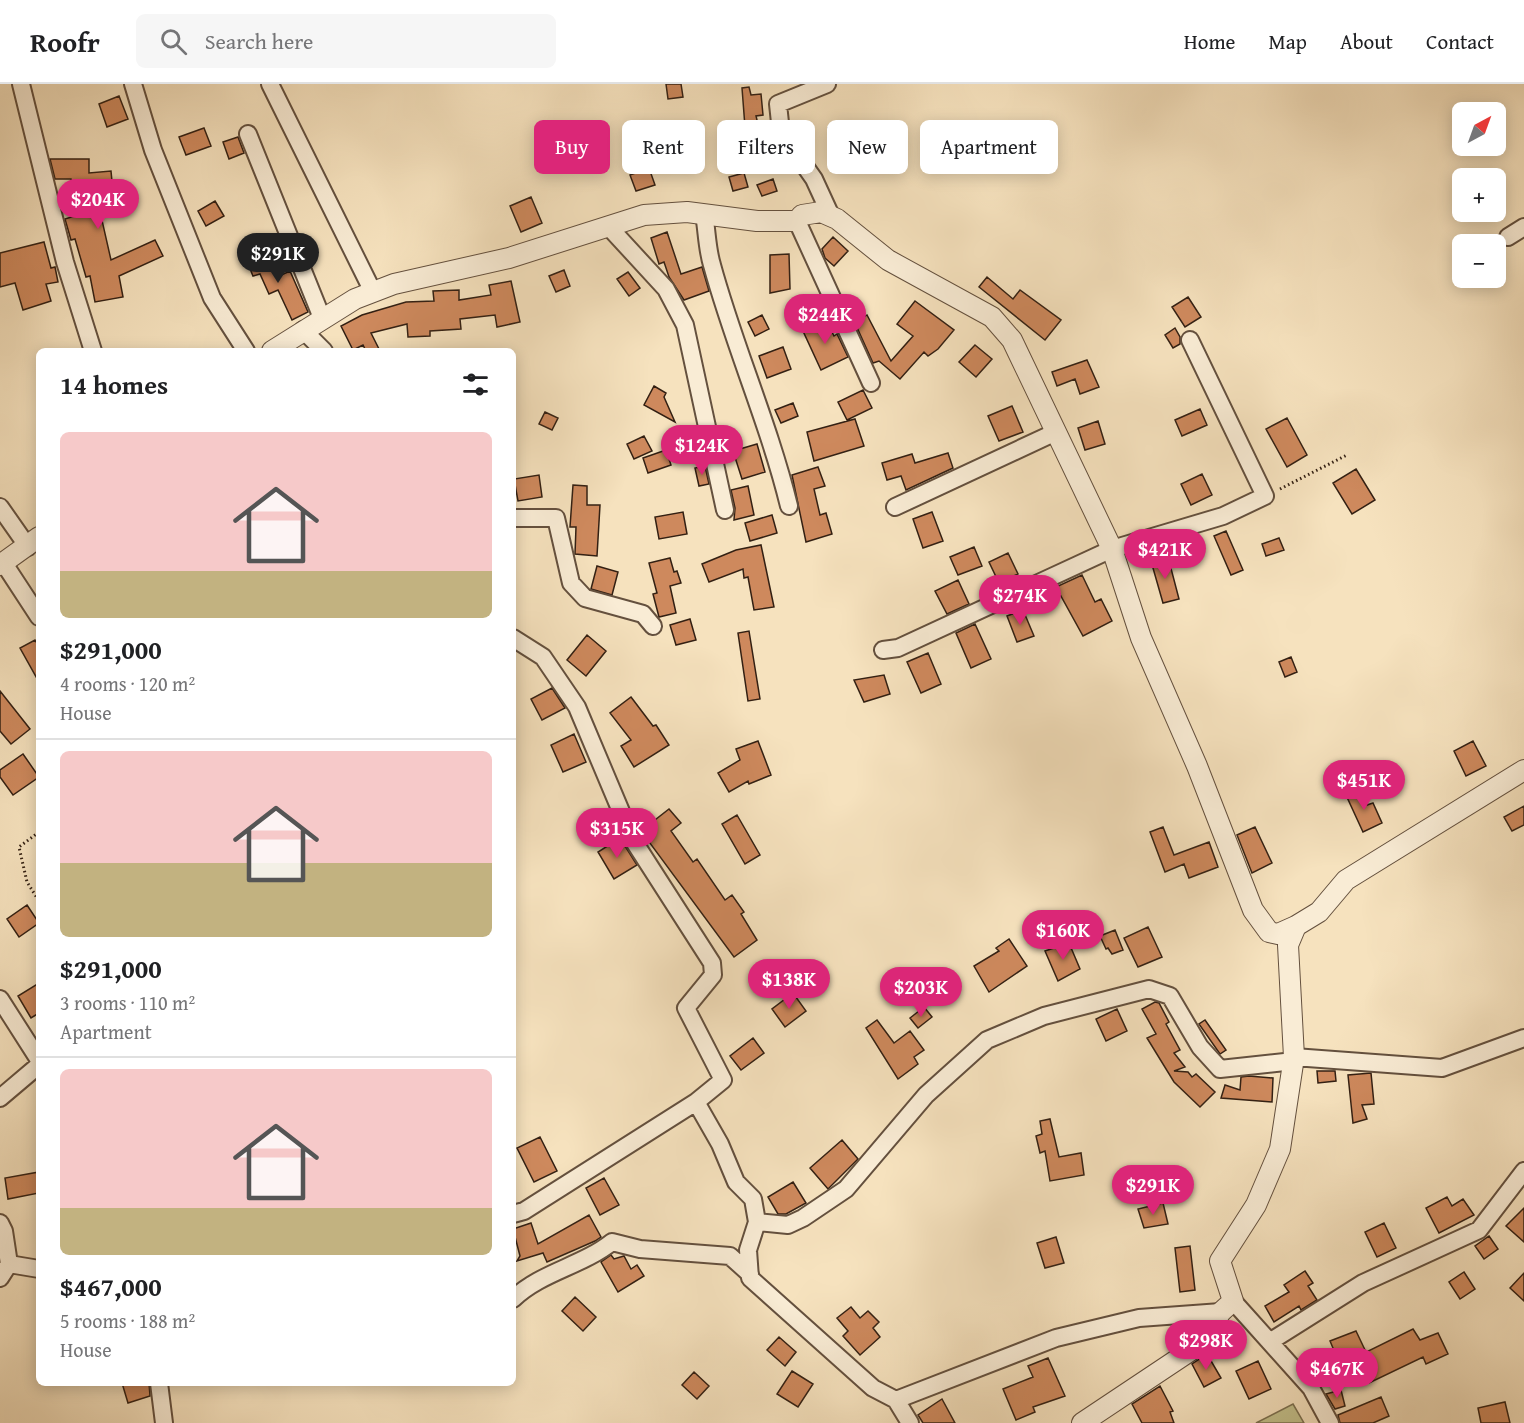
<!DOCTYPE html>
<meta charset="utf-8">
<style>
:root{--surface:#fff;--page:#f6f6f6;--text:#202124;--muted:#757577;--line:#e0e0e0;--accent:#db2777}
body{margin:0;font-family:"Gentium Book Plus",serif;background:var(--page);color:var(--text);height:100vh;display:flex;flex-direction:column;font-size:22px;white-space:nowrap}
*{box-sizing:border-box;margin:0}
p{font-size:20px;color:var(--muted)}
.icon{flex:none;width:33px;height:33px;fill:none;stroke:currentColor;stroke-width:2;stroke-linecap:round;stroke-linejoin:round}
.map{position:relative;flex:1;overflow:hidden}
.sheet{position:absolute;left:36px;top:264px;width:480px;height:1038px;display:flex;flex-direction:column;background:var(--surface);border-radius:9px;box-shadow:0 3px 15px #0003}
.sheet>*{flex:none}
.top-card{position:absolute;left:534px;top:36px;width:570px;height:54px;display:flex;gap:12px}
.needle{width:39px;rotate:41deg}
.controls{position:absolute;left:1452px;top:18px;display:grid;gap:12px}
.controls a{display:grid;place-items:center;width:54px;height:54px;border-radius:9px;background:var(--surface);box-shadow:0 3px 15px #0003;font-size:30px}
.price{position:absolute;translate:-50% -51px;padding:0 14px;border-radius:21px;background:var(--accent);color:#fff;font-size:20px;line-height:39px;filter:drop-shadow(0 2px 3px #0008)}
.price::after{content:'';position:absolute;left:50%;top:36px;width:18px;height:14px;margin-left:-9px;background:inherit;clip-path:polygon(0 0,100% 0,50% 100%)}
.price.selected{background:#222;color:#fff}
ul{padding:0;list-style:none}
li{display:grid;align-content:center;gap:12px;height:318px;padding:0 24px}
li+li{border-top:2px solid var(--line)}
li span{display:grid;place-items:center;height:186px;border-radius:9px;color:#555}
li>.icon{margin-inline-start:auto}
span .icon{width:108px;height:108px;fill:#fffc;stroke-width:1}
li b{font-size:26px}
h2{display:flex;justify-content:space-between;align-items:center;height:72px;padding:0 24px;font-size:26px}
.tag{padding:0 21px;border-radius:9px;background:var(--surface);box-shadow:0 3px 15px #0003;font-size:21px;line-height:54px}
.tag.selected{background:var(--accent);color:#fff}
header{display:flex;align-items:center;gap:36px;box-sizing:border-box;height:84px;padding:0 30px;background:var(--surface);border-bottom:2px solid var(--line)}
header strong{font-size:28px}
nav{display:flex;gap:33px;margin-inline-start:auto;font-size:21px}
.search{width:420px;height:54px;background:var(--page);display:flex;align-items:center;gap:15px;box-sizing:border-box;padding:0 21px;border-radius:9px;color:var(--muted);font-size:22px}
.map>svg:first-child{display:block}
.green{fill:#c3c18c;stroke:#7b7050;stroke-width:1.5}
.building{fill:#ce895d;stroke:#332013;stroke-width:1.5}
.lines{fill:none;stroke-linecap:round;stroke-linejoin:round}
.minor-casing{stroke:#64503e;stroke-width:20}
.tertiary-casing{stroke:#64503e;stroke-width:22}
.path{stroke:#332013;stroke-width:3;stroke-dasharray:1.5 3;stroke-linecap:butt}
.minor{stroke:#f9ecd5;stroke-width:16}
.tertiary{stroke:#f9ecd5;stroke-width:20}
</style>
<header>
<strong>Roofr</strong>
<div class="search"><svg class="icon" aria-label="search" viewBox="0 0 24 24"><circle cx="10" cy="10" r="6"/><path d="M15 15l6 6"/></svg>Search here</div>
<nav><a>Home</a><a>Map</a><a>About</a><a>Contact</a></nav>
</header>
<div class="map">
<svg width="1524" height="1339" viewBox="0 0 1524 1339">
<rect width="100%" height="100%" fill="#f6e2be"/>
<filter id="stains"><feTurbulence type="fractalNoise" baseFrequency=".00333" numOctaves="4"/><feColorMatrix values="0 0 0 0 .2 0 0 0 0 .09 0 0 0 0 .02 0 0 0 .5 -.17"/></filter>
<radialGradient id="worn" r=".72"><stop offset=".6" stop-color="#630" stop-opacity="0"/><stop offset="1" stop-color="#630" stop-opacity=".3"/></radialGradient>
<!-- green -->
<path class="green" d="M1293,1320L1304,1339H1256Z"/>
<!-- building -->
<path class="building" d="M666,0H681L683,13L668,15Z
M749,3L751,11L761,10L763,31L756,32L764,65L744,70L738,45L745,43L742,4Z
M119,12L128,35L107,43L99,20Z
M841,38L852,64L838,69L828,44Z
M204,44L211,62L186,71L179,53Z
M238,53L244,69L229,75L223,58Z
M50,75H89V89L111,87L113,108L96,110L111,176L155,156L163,172L119,192L123,213L95,218L90,192L86,193L75,155L71,156L65,135L78,131L71,95H55Z
M649,84L655,101L636,107L630,91Z
M744,89L748,103L733,107L729,93Z
M773,95L777,107L762,112L757,101Z
M531,113L542,139L521,148L510,122Z
M215,117L224,132L206,142L198,127Z
M667,148L681,190L702,183L709,207L684,216L669,193L664,178L659,180L651,154Z
M833,153L848,167L834,182L825,174L822,165Z
M44,158L51,184L55,183L58,198L46,200L51,217L23,226L15,199L0,203V169Z
M266,166L277,193L290,187L308,228L292,236L278,206L269,210L260,190L253,192L246,175Z
M789,170L790,205L770,209V171Z
M564,186L570,202L556,208L549,192Z
M628,188L640,204L629,212L617,195Z
M987,193L1013,215L1020,206L1061,236L1045,256L979,203Z
M511,197L520,238L497,243L495,231L460,235L461,245L430,247V252L408,253L407,240L371,249L380,267H366L363,261L353,266L341,242L362,231L406,218L434,217L433,207L459,206V216L491,211L489,201Z
M1188,213L1201,233L1185,243L1172,223Z
M915,217L954,246L938,265L928,272L924,268L900,295L879,277L873,279L855,239L867,231L891,277L913,252L897,240Z
M762,231L769,245L755,252L748,238Z
M826,236L834,252L837,250L848,273L821,286L803,247Z
M1175,244L1180,253V260L1173,264L1165,251Z
M975,261L992,275L976,293L959,278Z
M783,263L791,285L767,294L759,272Z
M1087,276L1099,303L1080,310L1075,295L1057,302L1052,288Z
M654,302L666,309L664,313L675,338L644,321Z
M863,306L872,324L847,336L838,318Z
M793,319L798,332L781,339L775,326Z
M1012,322L1023,348L999,357L988,332Z
M1200,325L1207,341L1182,352L1175,336Z
M545,328L558,334L552,346L539,340Z
M1287,334L1307,371L1287,383L1266,345Z
M855,335L864,362L814,377L807,348Z
M1098,337L1105,360L1085,366L1078,344Z
M644,352L652,367L634,375L627,360Z
M757,360L765,388L742,395L733,367Z
M666,366L671,381L648,389L643,374Z
M948,369L953,384L906,406L901,392L887,396L882,379L912,370L915,379Z
M705,382L709,400L699,402L695,384Z
M818,383L825,402L814,405L820,431L826,429L832,450L806,458L792,391Z
M1356,385L1375,416L1352,430L1333,399Z
M1202,390L1212,411L1191,421L1181,400Z
M539,391L542,413L518,417L514,395Z
M573,401L587,402V421H600L597,472L575,470L576,443H570Z
M748,402L754,431L734,436L735,424L731,406Z
M683,428L687,450L659,455L655,433Z
M932,428L943,457L923,464L913,435Z
M772,431L777,449L750,457L745,439Z
M1226,447L1243,486L1231,491L1214,452Z
M1279,454L1284,466L1266,472L1262,460Z
M761,461L774,523L754,526L748,493L744,494L743,485L709,498L702,480L736,466Z
M974,463L982,482L958,491L950,473Z
M1008,469L1018,490L999,499L989,478Z
M1168,473L1179,515L1163,519L1151,477Z
M670,474L674,488L677,487L681,499L670,502L676,529L659,533L653,510L657,509L649,479Z
M597,482L618,488L612,511L591,505Z
M1082,491L1095,518L1101,515L1112,537L1083,552L1056,503Z
M958,496L969,520L947,530L935,507Z
M1023,526L1034,552L1017,558L1007,532Z
M690,535L696,556L676,561L670,541Z
M975,540L991,575L971,584L956,549Z
M749,547L760,615L748,617L738,549Z
M587,551L606,567L586,592L567,576Z
M35,556L39,563V598L20,564Z
M928,569L941,600L921,609L907,578Z
M1291,573L1297,588L1285,593L1279,578Z
M884,591L890,610L864,618L854,596Z
M552,604L565,624L542,636L531,615Z
M0,607L30,645L11,660L0,647Z
M631,613L653,642L656,641L669,661L634,683L621,662L631,656L610,629Z
M574,650L586,678L563,688L551,661Z
M758,657L771,691L749,700L748,697L729,708L718,689L740,676L736,665Z
M1473,657L1486,682L1466,692L1454,667Z
M23,670L39,693L13,711L0,693V686Z
M1358,705L1367,721L1373,719L1382,739L1363,748L1346,711Z
M1524,722V741L1512,747L1504,733Z
M669,725L681,739L671,747L693,778L697,775L725,816L732,811L744,828L741,830L757,856L734,873L641,747Z
M737,731L760,771L745,780L722,740Z
M1163,743L1174,771L1209,758L1218,783L1189,794L1184,780L1165,788L1150,748Z
M1255,743L1272,779L1252,789L1237,751Z
M620,754L637,781L614,795L598,768Z
M27,821L39,839L19,853L7,835Z
M1148,843L1162,873L1138,883L1124,854Z
M1115,846L1123,866L1112,870L1108,864L1106,865L1100,852Z
M1009,855L1027,882L989,908L974,882L999,867L996,864Z
M1069,859L1080,885L1058,897L1045,867Z
M39,899V929L31,934L18,912Z
M793,909L806,927L785,943L772,925Z
M1155,918L1159,919L1169,938L1166,940L1180,966L1174,969L1185,983L1174,987L1188,988L1192,993L1196,990L1215,1008L1200,1023L1174,998L1147,954L1156,950L1142,925Z
M924,923L932,933L918,944L910,934Z
M1117,925L1127,947L1106,957L1096,935Z
M877,936L894,959L910,947L924,966L914,973L918,980L898,995L866,944Z
M1205,936L1226,966L1220,970L1199,940Z
M753,954L764,969L741,986L730,972Z
M1317,987H1335L1336,997L1318,999Z
M1371,989L1374,1020L1362,1021L1367,1035L1353,1039L1348,991Z
M1249,992L1273,994L1272,1018L1221,1014L1225,1001L1240,1006L1241,993Z
M1050,1035L1059,1073L1081,1069L1084,1091L1050,1097L1045,1067L1040,1069L1036,1052L1042,1050L1040,1037Z
M540,1053L557,1087L534,1098L517,1064Z
M842,1056L858,1075L828,1105L810,1084Z
M39,1088V1109L8,1115L5,1094Z
M604,1094L619,1121L600,1131L586,1104Z
M793,1098L806,1119L786,1130H778L768,1113Z
M1447,1113L1452,1122L1463,1115L1474,1131L1439,1149L1426,1124Z
M1163,1119L1168,1140L1144,1144L1138,1125Z
M1524,1124V1158L1506,1142Z
M589,1131L601,1153L595,1157L547,1178L543,1169L517,1177L520,1172L513,1145L531,1139L538,1160Z
M1384,1139L1396,1164L1377,1173L1365,1148Z
M1489,1152L1498,1165L1484,1175L1475,1162Z
M1056,1153L1064,1179L1045,1184L1037,1159Z
M1190,1162L1195,1206L1180,1208L1175,1164Z
M611,1171L614,1175L624,1172L631,1185L637,1181L644,1192L618,1208L601,1178Z
M1305,1187L1313,1199L1308,1202L1317,1216L1301,1226L1299,1222L1274,1238L1265,1222L1289,1208L1284,1201Z
M1464,1188L1475,1205L1460,1215L1449,1198Z
M1524,1189V1217L1510,1204Z
M575,1213L596,1233L583,1247L562,1227Z
M851,1223L860,1234L868,1227L879,1238L873,1244L880,1253L860,1271L843,1252L848,1247L837,1234Z
M1413,1245L1420,1256L1438,1249L1448,1270L1426,1280L1423,1273L1369,1299L1358,1272Z
M1356,1247L1366,1268L1339,1278L1330,1257Z
M779,1253L796,1268L785,1282L767,1266Z
M1207,1270L1221,1294L1204,1303L1192,1280Z
M1048,1274L1065,1312L1033,1323L1035,1328L1016,1336L1003,1305L1033,1293L1028,1282Z
M1258,1277L1271,1305L1249,1315L1236,1287Z
M792,1287L813,1300L798,1323L777,1310Z
M694,1288L709,1302L697,1315L682,1301Z
M122,1299H149L150,1312L128,1319Z
M1160,1302L1173,1327L1170,1328L1174,1339H1142L1132,1320Z
M1341,1306L1345,1322L1335,1325L1326,1310Z
M1381,1313L1389,1332L1373,1339H1340L1338,1331Z
M942,1315L955,1339H923L918,1331Z
M1505,1318L1510,1339H1481L1478,1324Z"/>
<g class="lines">
<defs>
<path id="minor" d="M21,0L65,178L93,267
M133,0L153,66L212,214L246,267
M270,0L373,208
M827,0L778,20L781,48L814,95L831,132
M248,50L322,234
M704,130C707,147 707,165 712,181C734,262 769,340 789,422
M797,137L871,299
M608,142L666,205L685,241L725,426
M1508,153L1524,143
M303,246L324,267
M0,423L28,463
M895,423L1056,348
M513,434H556L571,499L585,514L643,530L653,542
M3,478L39,533
M513,554L543,573L577,623L633,756L712,879L713,891L686,924L723,996L696,1018L720,1060L736,1098L753,1115L757,1138L748,1166L750,1194L873,1304L896,1316L910,1339
M883,566L898,564L1112,465L1223,432L1265,412L1190,256
M0,915L39,976
M1294,973L1442,984L1524,954
M0,1014L39,981
M513,1130L524,1127L696,1018
M757,1138L788,1141L803,1134L846,1105L926,1011L987,956L1044,932L1149,905L1170,912L1200,963L1220,985L1294,977
M0,1139L4,1147L9,1180
M0,1194L9,1180L39,1185
M513,1215C541,1188 582,1182 612,1158L640,1165L730,1172L750,1190
M1233,1217L1311,1304L1330,1339
M1271,1257L1363,1199L1479,1146L1524,1087
M159,1299L164,1339
M896,1316L1056,1254L1139,1234L1221,1228"/>
<path id="tertiary" d="M272,267L355,215L394,200L509,174L644,131L687,128L757,137H797L802,131L821,128L837,135L888,176L992,233L1012,256L1112,465L1141,554L1197,682L1253,826L1269,848L1278,850L1296,842
M0,481L39,453
M1082,1339L1199,1261L1221,1228L1233,1217L1220,1177L1256,1121L1280,1065L1294,973L1288,861L1296,842L1319,828L1346,796L1524,686"/>
</defs>
<!-- minor casing -->
<use href="#minor" class="minor-casing"/>
<!-- tertiary casing -->
<use href="#tertiary" class="tertiary-casing"/>
<!-- path -->
<path class="path" d="M1280,405L1347,371
M39,748L19,763L27,798L39,817"/>
<!-- minor -->
<use href="#minor" class="minor"/>
<!-- tertiary -->
<use href="#tertiary" class="tertiary"/>
</g>
<rect width="100%" height="100%" filter="url(#stains)"/>
<rect width="100%" height="100%" fill="url(#worn)"/>
</svg>
<div class="controls">
<a><svg class="needle" viewBox="-14 -14 28 28"><path d="M0-13l5 13h-10z" fill="#e53935"/><path d="M0 13l5-13h-10z" fill="#757577"/></svg></a>
<a>+</a>
<a>−</a>
</div>
<b class="price" style="left:98px;top:146px">$204K</b>
<b class="price selected" style="left:278px;top:200px">$291K</b>
<b class="price" style="left:825px;top:261px">$244K</b>
<b class="price" style="left:702px;top:392px">$124K</b>
<b class="price" style="left:1165px;top:496px">$421K</b>
<b class="price" style="left:1020px;top:542px">$274K</b>
<b class="price" style="left:1364px;top:727px">$451K</b>
<b class="price" style="left:617px;top:775px">$315K</b>
<b class="price" style="left:1063px;top:877px">$160K</b>
<b class="price" style="left:789px;top:926px">$138K</b>
<b class="price" style="left:921px;top:934px">$203K</b>
<b class="price" style="left:1153px;top:1132px">$291K</b>
<b class="price" style="left:1206px;top:1287px">$298K</b>
<b class="price" style="left:1337px;top:1315px">$467K</b>
<div class="top-card">
<a class="tag selected">Buy</a>
<a class="tag">Rent</a>
<a class="tag">Filters</a>
<a class="tag">New</a>
<a class="tag">Apartment</a>
</div>
<section class="sheet">
<h2>14 homes<svg class="icon" aria-label="filters" viewBox="0 0 24 24"><path d="M4 7h16M4 17h16"/><circle cx="9" cy="7" r="2"/><circle cx="15" cy="17" r="2"/></svg></h2>
<ul>
<li><span style="background:linear-gradient(#f6c9c9 75%,#c2b280 0)"><svg class="icon" aria-label="home" viewBox="0 0 24 24"><path d="M3 11l9-7 9 7M6 9v11h12V9"/></svg></span><div><b>$291,000</b><p>4 rooms · 120 m²</p><p>House</p></div></li>
<li><span style="background:linear-gradient(#f6c9c9 60%,#c2b280 0)"><svg class="icon" aria-label="home" viewBox="0 0 24 24"><path d="M3 11l9-7 9 7M6 9v11h12V9"/></svg></span><div><b>$291,000</b><p>3 rooms · 110 m²</p><p>Apartment</p></div></li>
<li><span style="background:linear-gradient(#f6c9c9 75%,#c2b280 0)"><svg class="icon" aria-label="home" viewBox="0 0 24 24"><path d="M3 11l9-7 9 7M6 9v11h12V9"/></svg></span><div><b>$467,000</b><p>5 rooms · 188 m²</p><p>House</p></div></li>
</ul>
</section>
</div>
